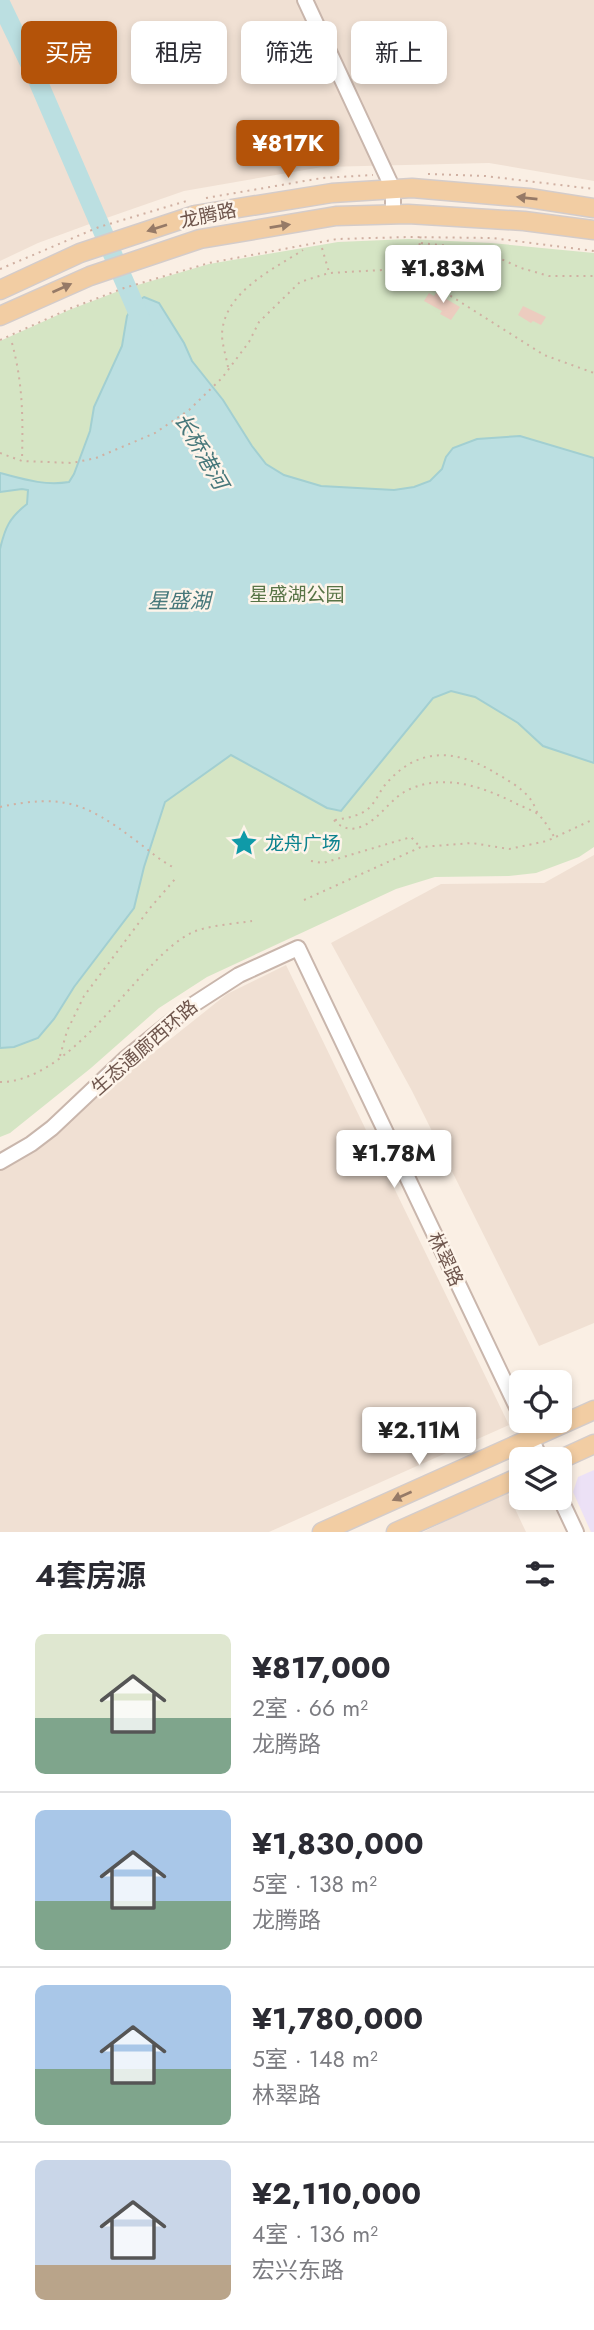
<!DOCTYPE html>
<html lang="zh">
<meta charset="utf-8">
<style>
:root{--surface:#fff;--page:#f7f7f7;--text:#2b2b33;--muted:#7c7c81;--line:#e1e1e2;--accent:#b45309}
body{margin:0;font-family:Jost,"Noto Sans SC",sans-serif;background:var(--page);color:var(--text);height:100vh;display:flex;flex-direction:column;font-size:26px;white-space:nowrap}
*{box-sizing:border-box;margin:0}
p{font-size:23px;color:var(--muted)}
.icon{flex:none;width:38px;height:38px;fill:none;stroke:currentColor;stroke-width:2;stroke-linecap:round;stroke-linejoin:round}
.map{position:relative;height:1532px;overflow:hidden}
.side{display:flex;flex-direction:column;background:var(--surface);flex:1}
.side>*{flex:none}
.top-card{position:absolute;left:21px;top:21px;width:553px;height:63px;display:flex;gap:14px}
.fabs{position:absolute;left:509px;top:1370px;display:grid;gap:14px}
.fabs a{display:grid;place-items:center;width:63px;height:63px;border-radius:10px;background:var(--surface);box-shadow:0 4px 10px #0003;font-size:35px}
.price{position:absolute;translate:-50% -60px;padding:0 16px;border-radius:7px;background:#fff;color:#222;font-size:23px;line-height:46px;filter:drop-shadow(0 2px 4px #0008)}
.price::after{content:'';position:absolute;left:50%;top:42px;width:21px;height:16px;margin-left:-10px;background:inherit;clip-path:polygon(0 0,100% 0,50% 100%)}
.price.current{background:var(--accent);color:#fff}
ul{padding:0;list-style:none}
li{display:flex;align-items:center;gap:21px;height:175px;padding:0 35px}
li+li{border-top:2px solid var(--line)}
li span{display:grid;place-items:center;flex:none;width:196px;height:140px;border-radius:10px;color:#555}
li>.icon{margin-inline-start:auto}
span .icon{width:84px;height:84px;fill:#fffc;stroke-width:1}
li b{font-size:30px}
h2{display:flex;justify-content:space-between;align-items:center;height:84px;padding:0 35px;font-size:30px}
.chip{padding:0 24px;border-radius:10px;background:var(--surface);box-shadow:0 4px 10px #0003;font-size:24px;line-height:63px}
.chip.current{background:var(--accent);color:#fff}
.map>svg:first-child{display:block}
.residential{fill:#f0e0d3}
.education{fill:#ece1f6}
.green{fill:#d5e5c4}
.water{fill:#bbdfe1;stroke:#a2cfd1;stroke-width:2}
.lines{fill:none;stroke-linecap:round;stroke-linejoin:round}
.river{stroke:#bbdfe1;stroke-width:19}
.building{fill:#ecccbf}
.minor-casing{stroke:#c9b6ac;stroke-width:18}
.major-casing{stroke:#d4ccca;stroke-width:21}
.path{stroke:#d0b0a2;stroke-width:2;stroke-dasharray:2 5;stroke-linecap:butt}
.minor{stroke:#fff;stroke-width:14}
.major{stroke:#f2cda3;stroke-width:18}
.oneway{fill:#967a67}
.labels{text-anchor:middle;stroke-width:5;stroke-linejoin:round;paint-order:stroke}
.street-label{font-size:19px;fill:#6f564d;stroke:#fdf4ea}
.park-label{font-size:19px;fill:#587446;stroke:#fdf4ea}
.culture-label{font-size:19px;fill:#0d838f;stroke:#fdf4ea;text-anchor:start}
.water-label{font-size:21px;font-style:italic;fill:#46777a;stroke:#fdf4ea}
</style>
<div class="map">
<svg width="594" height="1532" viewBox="0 0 594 1532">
<rect width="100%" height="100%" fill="#faefe4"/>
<!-- residential -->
<path class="residential" d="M0,0H594V181L489,163L322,167L184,191L95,222L38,243L0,261Z
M594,855V1323L539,1346L412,1091L331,943L441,884L544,883Z
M286,965L509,1425L269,1532H0V1168L35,1147L227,994Z
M507,1492L526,1532H423Z"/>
<!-- education -->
<path class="education" d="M594,1470V1532H591L573,1492L578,1477Z"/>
<!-- green -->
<path class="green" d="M409,239L491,243L594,253V847L579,857L536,873L509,876L435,877L396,889L207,977L159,1008L91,1068L10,1133L0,1137V341L69,310L124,289L209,264L338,242Z"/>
<!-- water -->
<path class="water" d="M144,297L159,303L184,343L192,361L223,400L252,446L266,464L284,475L321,486L394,490L414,487L430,481L442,469L446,457L453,448L477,439L520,436L594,458V763L543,746L518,723L475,697L451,691L433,698L341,811L327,808L231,755L165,802L144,867L134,908L74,987L54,1019L38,1038L14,1047L0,1048V549C5,528 9,518 27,504L28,490L22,489L0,492V473C23,479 44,486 69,482L74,474L90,431L94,407L122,346L127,316L135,303Z"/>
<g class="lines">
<!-- river -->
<path class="river" d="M0,2L37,79L144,327"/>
</g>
<!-- building -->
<path class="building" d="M429,293L434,296L436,293L460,307L451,320L440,314L442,311L424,301Z
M523,306L546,317L541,325L533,321L531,323L518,315Z"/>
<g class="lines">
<defs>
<path id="minor" d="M305,0L393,189V214
M0,1162L31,1144L52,1128L125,1059L188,1008L239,975L298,948L522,1418
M523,1421L541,1460
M560,1498L576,1532"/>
<path id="major" d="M0,290L80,253L195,215L332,193L412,188L529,198L594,208
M0,316L90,276L200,239L336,216L408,214L524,221L594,230
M559,1460L594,1444
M322,1532L594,1410
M396,1532L522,1476"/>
</defs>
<!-- minor casing -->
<use href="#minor" class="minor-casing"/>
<!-- major casing -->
<use href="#major" class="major-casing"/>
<!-- path -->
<path class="path" d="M428,174L485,176L594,189
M206,198L322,178L373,175
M421,243L479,249L521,268L549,276H594
M322,248L329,272
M0,269L99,227L190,200
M416,273L421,233
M0,340L69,309L124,288L209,263L337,239L409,237L492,238L594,251
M12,343C23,384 23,418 22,460
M228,367C226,356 222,344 222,334C224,292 272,270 303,250
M0,453L22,461L72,463L96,458L155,433L189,410L222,378L249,342L259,322L300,282L329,273L383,270L416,274L544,355L594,373
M0,807C62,794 85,802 135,840C149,850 160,861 175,868
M334,820C342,829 352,831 363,826C382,817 391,797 410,789C447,773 486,788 519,805C526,808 534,811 539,815C545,821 550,830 555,838
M335,820C347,818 361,816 370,807C376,801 380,791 385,785C416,748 453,748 492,771C504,778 523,788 531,800C534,804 536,810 538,814
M311,861L323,863L411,837L420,847
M304,900L421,847L472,843L509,849L547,841L594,819
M60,1056L67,1031L84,996L150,908L176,878
M0,1082C59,1082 112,1005 151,966C162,954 178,939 193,932C211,925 233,924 252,921"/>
<!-- minor -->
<use href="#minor" class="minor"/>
<!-- major -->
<use href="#major" class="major"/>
</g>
<!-- one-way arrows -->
<defs><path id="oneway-solid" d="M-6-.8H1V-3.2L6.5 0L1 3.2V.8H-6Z" transform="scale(1.75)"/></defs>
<g class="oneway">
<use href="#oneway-solid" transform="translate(527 198) rotate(-174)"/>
<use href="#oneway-solid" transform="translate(280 226) rotate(-9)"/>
<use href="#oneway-solid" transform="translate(157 228) rotate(162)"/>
<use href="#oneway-solid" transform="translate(62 288) rotate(-24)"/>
<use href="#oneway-solid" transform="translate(402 1496) rotate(156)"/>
</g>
<!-- icons -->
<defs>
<symbol id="sight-bare" viewBox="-9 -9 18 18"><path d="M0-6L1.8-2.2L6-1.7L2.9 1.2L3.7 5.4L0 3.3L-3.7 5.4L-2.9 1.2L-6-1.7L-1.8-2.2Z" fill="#0f9aa8" stroke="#fdf4ea" stroke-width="2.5" paint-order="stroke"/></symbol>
</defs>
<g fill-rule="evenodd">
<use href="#sight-bare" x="225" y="824" width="38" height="38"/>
</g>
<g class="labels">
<!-- street labels -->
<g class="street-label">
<text transform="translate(208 215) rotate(-12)" y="7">龙腾路</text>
<text transform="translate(144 1047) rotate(-41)" y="7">生态通廊西环路</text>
<text transform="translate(446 1259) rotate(65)" y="7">林翠路</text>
</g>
<!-- park labels -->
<g class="park-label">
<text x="297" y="601">星盛湖公园</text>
</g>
<!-- culture labels -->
<g class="culture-label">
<text x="265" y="850">龙舟广场</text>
</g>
<!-- water labels -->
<g class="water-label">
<text transform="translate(201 451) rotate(60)" y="7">长桥港河</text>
<text x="179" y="608">星盛湖</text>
</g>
</g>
</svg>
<div class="fabs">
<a><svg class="icon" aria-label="locate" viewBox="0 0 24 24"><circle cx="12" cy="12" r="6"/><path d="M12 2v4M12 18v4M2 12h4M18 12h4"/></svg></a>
<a><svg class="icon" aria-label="layers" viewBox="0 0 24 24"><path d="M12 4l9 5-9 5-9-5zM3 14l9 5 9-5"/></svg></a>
</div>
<b class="price current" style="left:288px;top:180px">¥817K</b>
<b class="price" style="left:443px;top:305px">¥1.83M</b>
<b class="price" style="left:394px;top:1190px">¥1.78M</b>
<b class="price" style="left:419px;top:1467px">¥2.11M</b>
<div class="top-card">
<a class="chip current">买房</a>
<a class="chip">租房</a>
<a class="chip">筛选</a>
<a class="chip">新上</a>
</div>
</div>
<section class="side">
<h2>4套房源<svg class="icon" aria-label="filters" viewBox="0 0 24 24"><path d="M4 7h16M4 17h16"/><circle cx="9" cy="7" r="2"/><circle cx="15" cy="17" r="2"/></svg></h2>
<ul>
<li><span style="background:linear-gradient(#dfe7d0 60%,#7fa58c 0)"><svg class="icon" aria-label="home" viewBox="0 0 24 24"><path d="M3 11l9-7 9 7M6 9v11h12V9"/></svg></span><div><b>¥817,000</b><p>2室 · 66 m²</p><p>龙腾路</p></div></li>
<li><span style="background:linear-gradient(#a9c7e8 65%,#7fa58c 0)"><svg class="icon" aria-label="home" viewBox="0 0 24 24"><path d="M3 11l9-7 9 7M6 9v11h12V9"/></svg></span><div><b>¥1,830,000</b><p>5室 · 138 m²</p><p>龙腾路</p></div></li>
<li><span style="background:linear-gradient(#a9c7e8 60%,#7fa58c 0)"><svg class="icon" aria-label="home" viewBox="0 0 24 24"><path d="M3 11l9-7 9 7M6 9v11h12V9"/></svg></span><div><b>¥1,780,000</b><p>5室 · 148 m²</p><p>林翠路</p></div></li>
<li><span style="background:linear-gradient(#c9d6e8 75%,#b9a48a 0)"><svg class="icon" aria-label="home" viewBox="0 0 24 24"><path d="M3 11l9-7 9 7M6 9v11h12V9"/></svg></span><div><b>¥2,110,000</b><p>4室 · 136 m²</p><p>宏兴东路</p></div></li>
</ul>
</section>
